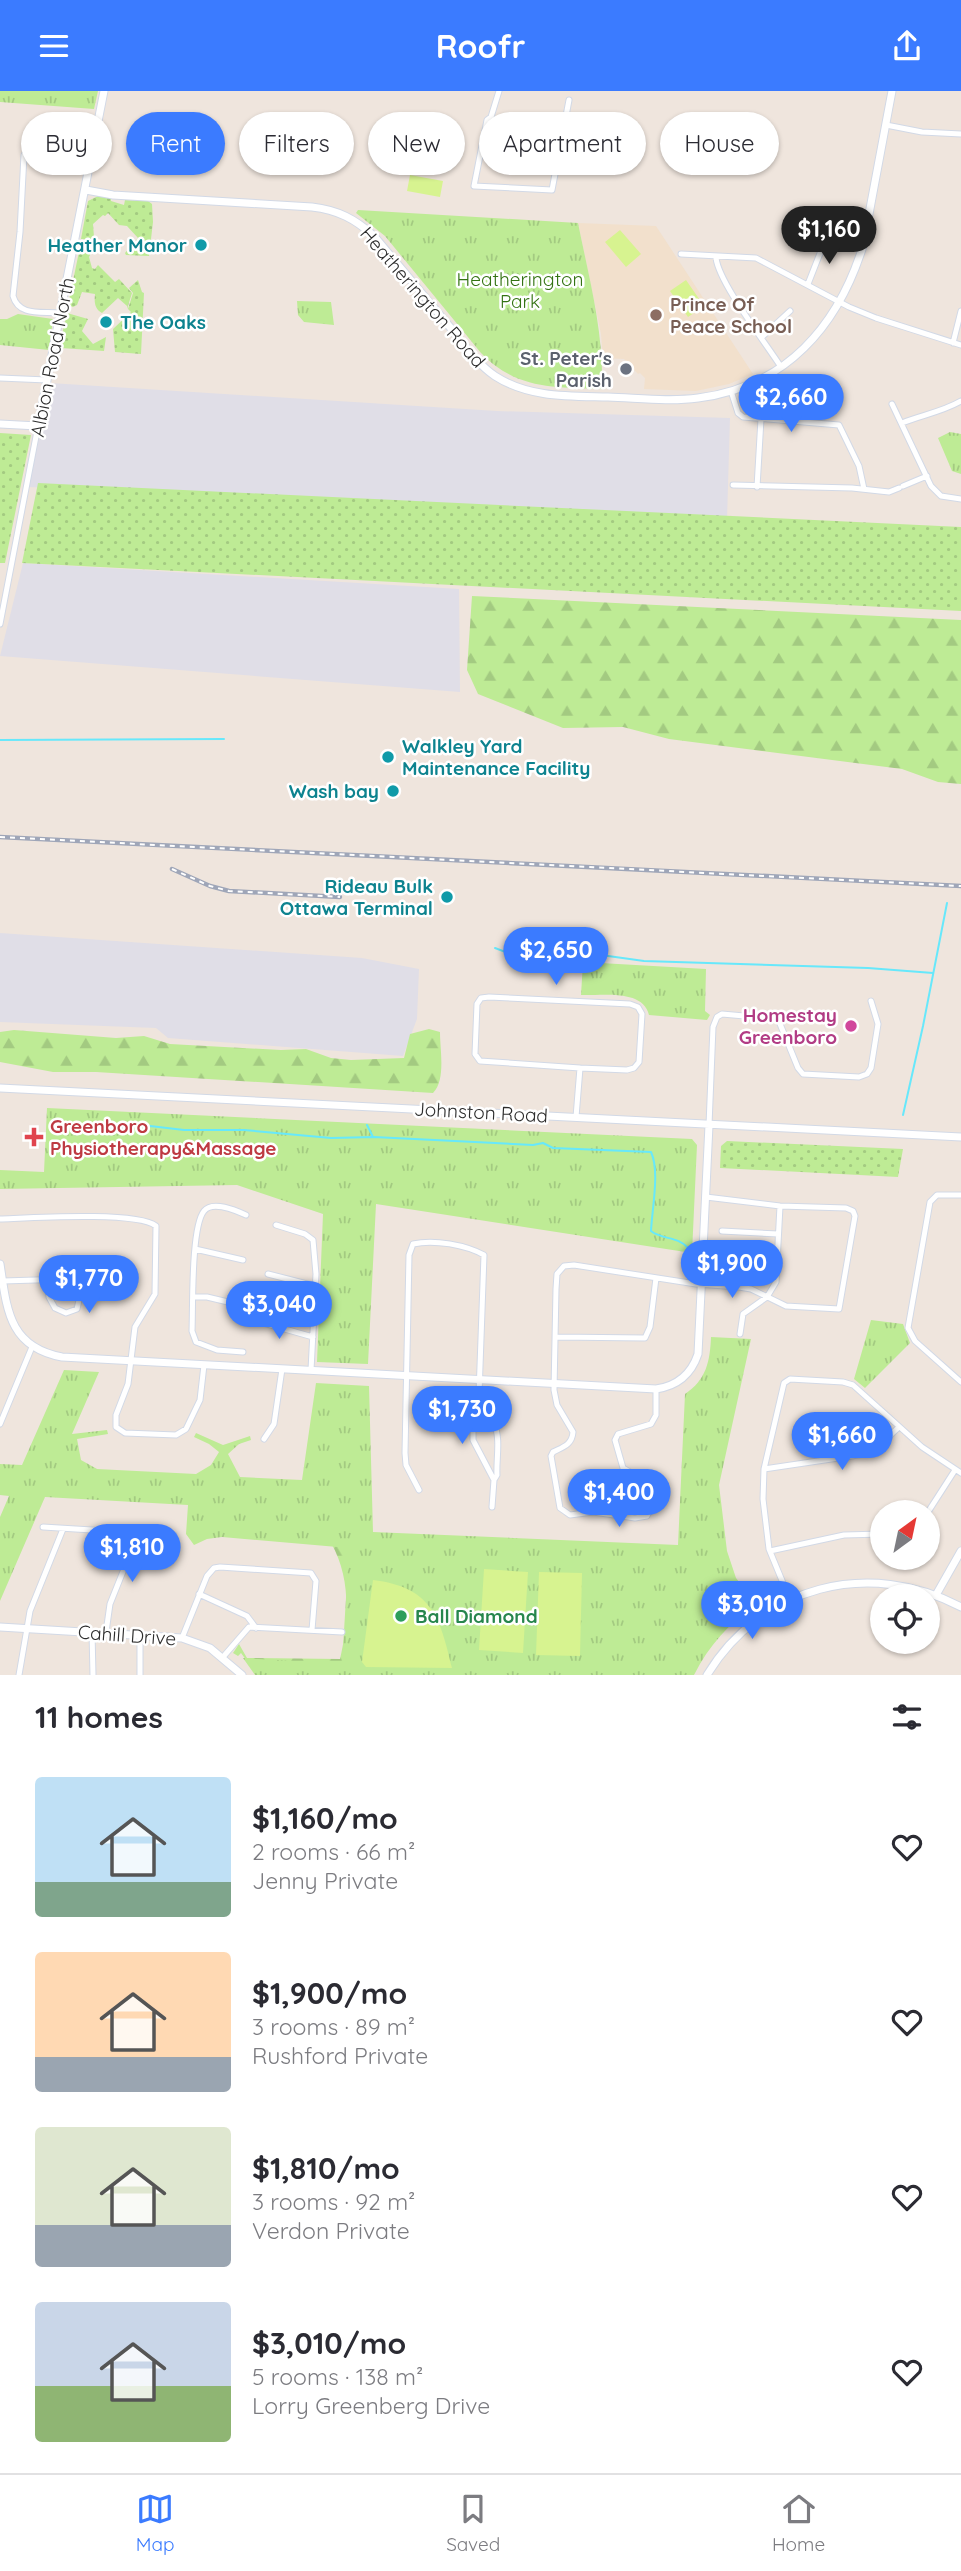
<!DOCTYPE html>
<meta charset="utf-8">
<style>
:root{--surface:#fff;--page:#f7f7f7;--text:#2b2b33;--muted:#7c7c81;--line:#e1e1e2;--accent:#3b7bff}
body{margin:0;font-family:Quicksand,sans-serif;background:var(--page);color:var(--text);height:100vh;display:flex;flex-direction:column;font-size:26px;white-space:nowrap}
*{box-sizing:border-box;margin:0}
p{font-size:23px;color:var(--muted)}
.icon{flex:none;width:38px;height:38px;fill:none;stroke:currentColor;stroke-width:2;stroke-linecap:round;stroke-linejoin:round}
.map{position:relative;height:1584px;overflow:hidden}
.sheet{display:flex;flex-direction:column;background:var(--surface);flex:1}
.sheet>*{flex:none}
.banner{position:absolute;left:21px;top:21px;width:920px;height:63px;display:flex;gap:14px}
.needle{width:46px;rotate:33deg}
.buttons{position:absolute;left:870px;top:1409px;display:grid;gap:14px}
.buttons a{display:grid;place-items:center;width:70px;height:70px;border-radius:50%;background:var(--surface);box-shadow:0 2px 5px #0004;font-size:35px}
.price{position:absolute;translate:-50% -60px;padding:0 16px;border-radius:24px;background:var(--accent);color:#fff;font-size:23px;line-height:46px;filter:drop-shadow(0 2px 4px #0008)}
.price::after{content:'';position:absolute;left:50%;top:42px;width:21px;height:16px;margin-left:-10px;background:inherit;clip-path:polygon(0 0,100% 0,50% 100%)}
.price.active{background:#222;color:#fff}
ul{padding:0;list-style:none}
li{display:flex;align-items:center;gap:21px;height:175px;padding:0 35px}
li span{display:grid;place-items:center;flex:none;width:196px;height:140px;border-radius:7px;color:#555}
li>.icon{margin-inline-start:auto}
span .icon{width:84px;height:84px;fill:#fffc;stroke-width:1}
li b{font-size:30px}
h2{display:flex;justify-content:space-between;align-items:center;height:84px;padding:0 35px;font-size:30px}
.chip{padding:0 24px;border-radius:32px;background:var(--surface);box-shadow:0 2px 5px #0004;font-size:24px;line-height:63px}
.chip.active{background:var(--accent);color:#fff}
header{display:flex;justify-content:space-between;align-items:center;height:91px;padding:0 35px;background:var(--accent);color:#fff;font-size:32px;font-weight:800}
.tab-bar{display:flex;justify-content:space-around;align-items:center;height:98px;border-top:2px solid var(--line);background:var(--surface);font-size:19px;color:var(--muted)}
.tab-bar a{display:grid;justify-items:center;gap:4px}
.tab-bar .active{color:var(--accent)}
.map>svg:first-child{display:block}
.industrial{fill:#e0dee7}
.education{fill:#f2e0cc}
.grass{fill:url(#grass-dots)}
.forest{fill:url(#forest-firs)}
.park{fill:url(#park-tufts)}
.pitch{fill:#d7f390}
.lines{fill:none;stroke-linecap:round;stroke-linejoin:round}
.stream{stroke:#67e8fb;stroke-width:2}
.street-casing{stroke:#d2d9e6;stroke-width:7}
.secondary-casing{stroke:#d2d9e6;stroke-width:9}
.street{stroke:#fff;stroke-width:5}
.secondary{stroke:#fff;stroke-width:7}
.rail-casing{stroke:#9fa6b8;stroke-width:4.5}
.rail{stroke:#fff;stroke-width:2;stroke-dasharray:5;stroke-linecap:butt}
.culture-dot{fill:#0f9aa8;stroke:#fff;stroke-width:2.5}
.education-dot{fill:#8d6e63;stroke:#fff;stroke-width:2.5}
.worship-dot{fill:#6b7280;stroke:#fff;stroke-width:2.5}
.hotel-dot{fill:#d1479c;stroke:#fff;stroke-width:2.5}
.health-dot{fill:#e0444e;stroke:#fff;stroke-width:2.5}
.leisure-dot{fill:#2e9e5b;stroke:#fff;stroke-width:2.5}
.labels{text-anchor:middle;stroke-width:5;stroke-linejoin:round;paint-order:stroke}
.culture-label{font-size:19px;font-weight:bold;fill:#0d838f;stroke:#fff;text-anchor:end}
.park-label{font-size:19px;fill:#347313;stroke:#fff}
.street-label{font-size:19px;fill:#2c2c2c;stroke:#fff}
.education-label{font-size:19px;font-weight:bold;fill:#785e54;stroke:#fff;text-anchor:start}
.worship-label{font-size:19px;font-weight:bold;fill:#5b616d;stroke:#fff;text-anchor:end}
.hotel-label{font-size:19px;font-weight:bold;fill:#b23c85;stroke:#fff;text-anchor:end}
.health-label{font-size:19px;font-weight:bold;fill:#be3a42;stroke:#fff;text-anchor:start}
.leisure-label{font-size:19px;font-weight:bold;fill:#27864d;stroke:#fff;text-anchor:start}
</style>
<header><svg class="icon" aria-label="menu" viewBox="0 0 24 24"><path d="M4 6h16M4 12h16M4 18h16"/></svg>Roofr<svg class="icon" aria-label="share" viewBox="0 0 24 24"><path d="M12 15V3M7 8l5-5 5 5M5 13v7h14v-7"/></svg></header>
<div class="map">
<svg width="961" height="1584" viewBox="0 0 961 1584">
<defs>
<pattern id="grass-dots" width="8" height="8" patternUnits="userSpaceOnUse" patternTransform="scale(1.75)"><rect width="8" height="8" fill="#beeb95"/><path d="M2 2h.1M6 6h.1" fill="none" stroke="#a3ca81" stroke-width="1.8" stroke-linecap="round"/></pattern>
<pattern id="forest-firs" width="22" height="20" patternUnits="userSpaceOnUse" patternTransform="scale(1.75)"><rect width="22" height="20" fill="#beeb95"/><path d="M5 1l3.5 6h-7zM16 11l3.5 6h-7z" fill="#a3ca81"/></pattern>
<pattern id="park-tufts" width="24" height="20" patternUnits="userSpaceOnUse" patternTransform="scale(1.75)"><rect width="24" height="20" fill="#beeb95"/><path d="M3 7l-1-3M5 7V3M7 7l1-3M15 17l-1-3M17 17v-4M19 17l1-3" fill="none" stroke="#a3ca81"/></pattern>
</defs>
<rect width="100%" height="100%" fill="#efe5dd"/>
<!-- industrial -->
<path class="industrial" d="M50,292L497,320L730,327L727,429L29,396Z
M23,472L459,498L460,601L0,565Z
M0,842L362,867L419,878L417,928L403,965L168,947L156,937L0,931Z"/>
<!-- education -->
<path class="education" d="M578,132L656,135L753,283L729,293L696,300L644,298L645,287L640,282L638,283L624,268L603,267L601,243Z"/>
<!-- grass -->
<path class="grass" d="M98,105L111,107V110L124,114L125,109L148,110L152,113L153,131L149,165L126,164L125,162L138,147L127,135L119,134L108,122L105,125L103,124L93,133L94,146L92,149L81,148L88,110Z
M80,156L93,158L89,166L92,177L95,178L98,174L115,191L119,188L132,202L127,218V215L118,207L102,222C95,218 94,212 95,203L82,201L77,214L73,216L68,214Z
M138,189L142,201L144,202L141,263L115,261L113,238L131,221L128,218L133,202L129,197Z
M67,222L88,228L82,240L93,253L106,246L104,260L61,257L60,252Z
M0,342L31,344L5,472H0Z
M38,392L961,436V520L22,472Z
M727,1050L903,1058L898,1086L720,1077L721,1055Z"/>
<!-- forest -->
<path class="forest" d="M472,505L961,529V693L938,691L902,678L669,648L623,636L563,637L478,603L467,579Z
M429,938L440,941C440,959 446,989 433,1002L96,981H53L0,971V941L14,939L116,947L144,945L170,953L281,959L306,958L331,967L351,969L404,967L410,943Z
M354,1451L353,1574L300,1584L249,1573L241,1562L238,1565L233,1562L239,1553L247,1567L340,1568C349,1530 351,1486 331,1452Z"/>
<!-- park -->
<path class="park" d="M0,0H98L94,18L0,11Z
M358,119L578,132C589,187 604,241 602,298C554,296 517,299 481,262L385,145L356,122Z
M297,210L331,211L334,234L304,231L298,224Z
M18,223L53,228L49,259L0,254V228H7Z
M950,341L961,343V383L952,380L938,347Z
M583,871L706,878L705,920L710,924L707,929L649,924C643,898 602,905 581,904Z
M47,1017L692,1048L697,1054L692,1162L376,1113L368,1273L317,1271L323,1123L237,1094L0,1098V1079L44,1081Z
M871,1229L903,1233L910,1252L865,1297L854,1288Z
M711,1246L751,1248L719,1394L727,1460L736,1487L756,1513C729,1533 709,1554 694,1584H255L243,1567L342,1573L349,1457L222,1446L207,1448L194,1454L186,1443L188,1414L45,1406L0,1510V1426L9,1405L0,1404V1373L22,1374L64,1279L99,1281L72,1343L107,1339L108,1343L77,1348L81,1369L97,1378L196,1383L211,1374L219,1361L209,1353L194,1346L196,1342L223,1354L250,1345L251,1349L239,1353L228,1363L240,1386L302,1389L316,1292L369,1295L373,1441L678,1454L685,1303C706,1289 710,1271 711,1246Z"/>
<!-- pitch -->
<path class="pitch" d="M410,84L443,90L440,106L407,100Z
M620,139L641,163L626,176L605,151Z
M686,189L704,215L688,226L670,200Z
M484,1478L528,1481L523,1562L479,1559Z
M539,1481L582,1482L580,1565L536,1564Z
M373,1489C431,1496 440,1525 452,1577L366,1576L362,1571Z"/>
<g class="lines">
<!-- stream -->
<path class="stream" d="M0,649L224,648
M495,857L516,865L544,860L564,868L601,864L644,870L868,877L933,882
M903,1024L923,935L947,812
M60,1033L107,1037L150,1035L184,1039H244L331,1047L374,1046L533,1054L543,1052L553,1057L651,1061C660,1080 652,1118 651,1140C662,1149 678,1145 688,1157
M367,1034L373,1046"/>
<defs>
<path id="street" d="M499,0L491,26L487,29L474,95L552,99L569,9
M886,34L922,41L961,43
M681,163L756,167L849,216L876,227L961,254
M716,167C719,192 765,251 781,276
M808,193L826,147
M60,222C42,220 19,226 13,205L20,141L24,64L32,53L93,56
M762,246L790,220
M953,252L961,220
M0,287L47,289
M731,300L738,322L743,326L839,334L859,375L864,398
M892,313L931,395L941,405L961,408
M902,332C922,324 942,321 961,310
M733,394L852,397L889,401L899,397
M903,395L927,385
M757,396L761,328
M0,533L38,335
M576,1026L580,977L627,979L634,977L639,971L642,923L638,916L630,913L489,906L481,907L477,913L475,963L480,970L580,977
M709,1034L713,936L717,926L722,923L778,928L798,977L803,983L859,986L867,983L871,977L878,933L871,910
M961,1104H937L930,1111L908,1237L915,1250L961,1291
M0,1128C29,1127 137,1120 156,1135L155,1203L135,1236L128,1293L116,1324V1336L125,1342L176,1344L186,1338L200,1309L204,1274
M276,1134L305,1143L313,1149L316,1183L311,1279
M722,1140L778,1143
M195,1158L243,1169
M268,1183L315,1195
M3,1190L68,1188L74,1189L82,1196L77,1218L66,1222L55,1217L49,1206L48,1189
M194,1206H207L228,1211L252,1210
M253,1229L313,1246
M740,1243L743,1223L767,1206L776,1191L780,1115
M556,1246L645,1247L650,1236L656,1187
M243,1261L217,1259L196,1251L192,1240C193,1216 191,1136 204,1120C213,1109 237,1120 246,1124
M656,1298V1324L651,1333L618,1343L615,1349L623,1377L652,1394L658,1400L657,1405L647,1425L635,1427L593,1421L570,1424L560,1417L551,1365L553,1361C563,1356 572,1354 573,1341L557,1314L554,1299L556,1198L557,1183L564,1175L574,1174L696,1193L739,1196L751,1198L786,1215L839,1218L855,1125L853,1120L846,1117L780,1115L706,1106
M483,1318L473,1339V1349L494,1389
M0,1333L32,1256
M264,1348L274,1333L282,1278
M764,1378L865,1363L880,1354L899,1336
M419,1399L406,1374L405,1362L409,1164L413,1153C434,1148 466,1154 484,1164L479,1303C482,1318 489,1321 494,1333C501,1347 496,1369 497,1384L494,1389L492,1416
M928,1421L955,1379
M43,1436L174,1444
M770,1460L844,1444L882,1443
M199,1503L247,1525L256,1537
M790,1509L769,1458L763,1408L764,1378L784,1292L790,1288L843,1291L853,1294L922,1356L961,1382
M92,1541L93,1584
M106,1541L110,1513L128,1468L133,1441
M182,1547L207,1485L214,1477L220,1476L311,1482L316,1490L312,1539
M223,1566L249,1536L342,1541
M19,1584L30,1520L63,1438
M140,1584V1543"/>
<path id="secondary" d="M86,99L113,104L312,116C338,119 355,128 374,145C399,175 424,205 449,235C463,252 477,273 495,285C529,307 570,305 608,306C638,307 669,311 698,307C786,296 838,235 863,155L892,0
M0,333L38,335L104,0
M0,997L961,1046
M0,1173C7,1219 9,1256 62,1266L656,1298C677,1295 691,1284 698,1263L709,1034
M936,1504L961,1460
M0,1536L182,1547L210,1557L242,1584
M707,1584C761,1495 869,1467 961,1516"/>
</defs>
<!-- street casing -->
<use href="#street" class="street-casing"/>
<!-- secondary casing -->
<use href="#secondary" class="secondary-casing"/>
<!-- street -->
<use href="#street" class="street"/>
<!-- secondary -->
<use href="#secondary" class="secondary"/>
<defs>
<path id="rail" d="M0,746L961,795
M172,778L210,795L229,800L340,806"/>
</defs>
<!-- rail casing -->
<use href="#rail" class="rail-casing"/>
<!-- rail -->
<use href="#rail" class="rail"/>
</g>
<!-- markers -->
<g class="culture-dot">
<circle cx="201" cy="154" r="7"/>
<circle cx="106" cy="231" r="7"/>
<circle cx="388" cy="666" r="7"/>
<circle cx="393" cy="700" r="7"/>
<circle cx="447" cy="806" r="7"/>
</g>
<circle class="education-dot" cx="656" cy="224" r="7"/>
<circle class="worship-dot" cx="626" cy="278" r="7"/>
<circle class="hotel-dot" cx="851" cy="935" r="7"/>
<path class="health-dot" d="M30.5 1035.5h7v7h7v7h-7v7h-7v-7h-7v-7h7z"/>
<circle class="leisure-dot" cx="401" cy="1525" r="7"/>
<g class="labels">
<!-- culture labels -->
<g class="culture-label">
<text x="187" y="161">Heather Manor</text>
<text x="120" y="238" text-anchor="start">The Oaks</text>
<text x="402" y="662" text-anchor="start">Walkley Yard<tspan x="402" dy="22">Maintenance Facility</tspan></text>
<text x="379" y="707">Wash bay</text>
<text x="433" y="802">Rideau Bulk<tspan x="433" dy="22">Ottawa Terminal</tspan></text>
</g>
<!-- park labels -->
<g class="park-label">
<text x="520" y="195">Heatherington<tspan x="520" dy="22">Park</tspan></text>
</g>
<!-- street labels -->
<g class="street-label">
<text transform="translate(423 206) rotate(49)" y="7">Heatherington Road</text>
<text transform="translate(52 266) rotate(-79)" y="7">Albion Road North</text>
<text transform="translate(481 1021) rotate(3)" y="7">Johnston Road</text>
<text transform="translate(127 1544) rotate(4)" y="7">Cahill Drive</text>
</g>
<!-- education labels -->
<g class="education-label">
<text x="670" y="220">Prince Of<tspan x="670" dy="22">Peace School</tspan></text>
</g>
<!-- worship labels -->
<g class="worship-label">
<text x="612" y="274">St. Peter's<tspan x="612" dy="22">Parish</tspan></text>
</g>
<!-- hotel labels -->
<g class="hotel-label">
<text x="837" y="931">Homestay<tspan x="837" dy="22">Greenboro</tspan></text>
</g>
<!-- health labels -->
<g class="health-label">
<text x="50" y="1042">Greenboro<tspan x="50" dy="22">Physiotherapy&amp;Massage</tspan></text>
</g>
<!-- leisure labels -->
<g class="leisure-label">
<text x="415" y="1532">Ball Diamond</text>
</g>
</g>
</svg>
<div class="buttons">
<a><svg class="needle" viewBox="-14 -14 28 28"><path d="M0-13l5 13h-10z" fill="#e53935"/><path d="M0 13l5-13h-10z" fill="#7c7c81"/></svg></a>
<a><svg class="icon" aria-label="locate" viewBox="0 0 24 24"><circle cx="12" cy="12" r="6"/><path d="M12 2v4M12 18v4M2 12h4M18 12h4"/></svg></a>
</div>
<b class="price active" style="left:829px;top:175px">$1,160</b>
<b class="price" style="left:791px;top:343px">$2,660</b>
<b class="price" style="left:556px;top:896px">$2,650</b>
<b class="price" style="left:732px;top:1209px">$1,900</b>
<b class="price" style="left:89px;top:1224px">$1,770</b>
<b class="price" style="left:279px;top:1250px">$3,040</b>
<b class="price" style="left:462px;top:1355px">$1,730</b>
<b class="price" style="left:842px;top:1381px">$1,660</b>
<b class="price" style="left:619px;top:1438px">$1,400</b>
<b class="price" style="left:132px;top:1493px">$1,810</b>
<b class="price" style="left:752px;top:1550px">$3,010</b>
<div class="banner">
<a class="chip">Buy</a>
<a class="chip active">Rent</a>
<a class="chip">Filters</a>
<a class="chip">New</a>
<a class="chip">Apartment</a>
<a class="chip">House</a>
</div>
</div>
<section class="sheet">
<h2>11 homes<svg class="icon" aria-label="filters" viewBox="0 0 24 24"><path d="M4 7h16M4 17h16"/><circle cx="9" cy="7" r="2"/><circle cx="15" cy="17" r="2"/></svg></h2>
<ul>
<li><span style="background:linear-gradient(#bfe0f5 75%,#7fa58c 0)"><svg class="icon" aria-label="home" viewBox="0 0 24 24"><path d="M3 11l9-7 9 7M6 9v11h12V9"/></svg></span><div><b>$1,160/mo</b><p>2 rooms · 66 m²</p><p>Jenny Private</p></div><svg class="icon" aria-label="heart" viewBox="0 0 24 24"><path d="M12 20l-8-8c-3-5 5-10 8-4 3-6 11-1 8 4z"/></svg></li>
<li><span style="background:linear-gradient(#ffd9b3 75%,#9aa5b1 0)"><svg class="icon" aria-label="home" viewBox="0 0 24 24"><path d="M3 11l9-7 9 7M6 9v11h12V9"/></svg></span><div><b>$1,900/mo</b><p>3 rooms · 89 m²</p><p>Rushford Private</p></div><svg class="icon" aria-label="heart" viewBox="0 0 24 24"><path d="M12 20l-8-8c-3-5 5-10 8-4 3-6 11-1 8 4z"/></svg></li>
<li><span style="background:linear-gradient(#dfe7d0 70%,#9aa5b1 0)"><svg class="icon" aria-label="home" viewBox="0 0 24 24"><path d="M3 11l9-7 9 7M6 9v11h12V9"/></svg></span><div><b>$1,810/mo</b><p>3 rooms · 92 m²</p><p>Verdon Private</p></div><svg class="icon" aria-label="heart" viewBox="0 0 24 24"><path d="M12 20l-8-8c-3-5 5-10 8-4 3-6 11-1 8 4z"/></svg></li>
<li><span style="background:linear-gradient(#c9d6e8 60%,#8fb573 0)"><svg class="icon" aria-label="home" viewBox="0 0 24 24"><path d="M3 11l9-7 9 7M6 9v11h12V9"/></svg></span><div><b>$3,010/mo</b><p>5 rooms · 138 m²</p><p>Lorry Greenberg Drive</p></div><svg class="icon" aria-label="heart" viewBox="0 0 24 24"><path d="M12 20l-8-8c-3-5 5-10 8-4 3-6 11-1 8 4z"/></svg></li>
</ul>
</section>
<nav class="tab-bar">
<a class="active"><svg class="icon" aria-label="map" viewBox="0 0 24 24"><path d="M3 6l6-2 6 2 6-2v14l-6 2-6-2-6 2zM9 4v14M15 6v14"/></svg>Map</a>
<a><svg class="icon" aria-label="saved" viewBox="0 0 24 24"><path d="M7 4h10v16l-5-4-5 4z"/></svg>Saved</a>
<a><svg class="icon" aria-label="home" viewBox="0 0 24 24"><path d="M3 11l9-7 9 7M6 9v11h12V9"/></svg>Home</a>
</nav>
